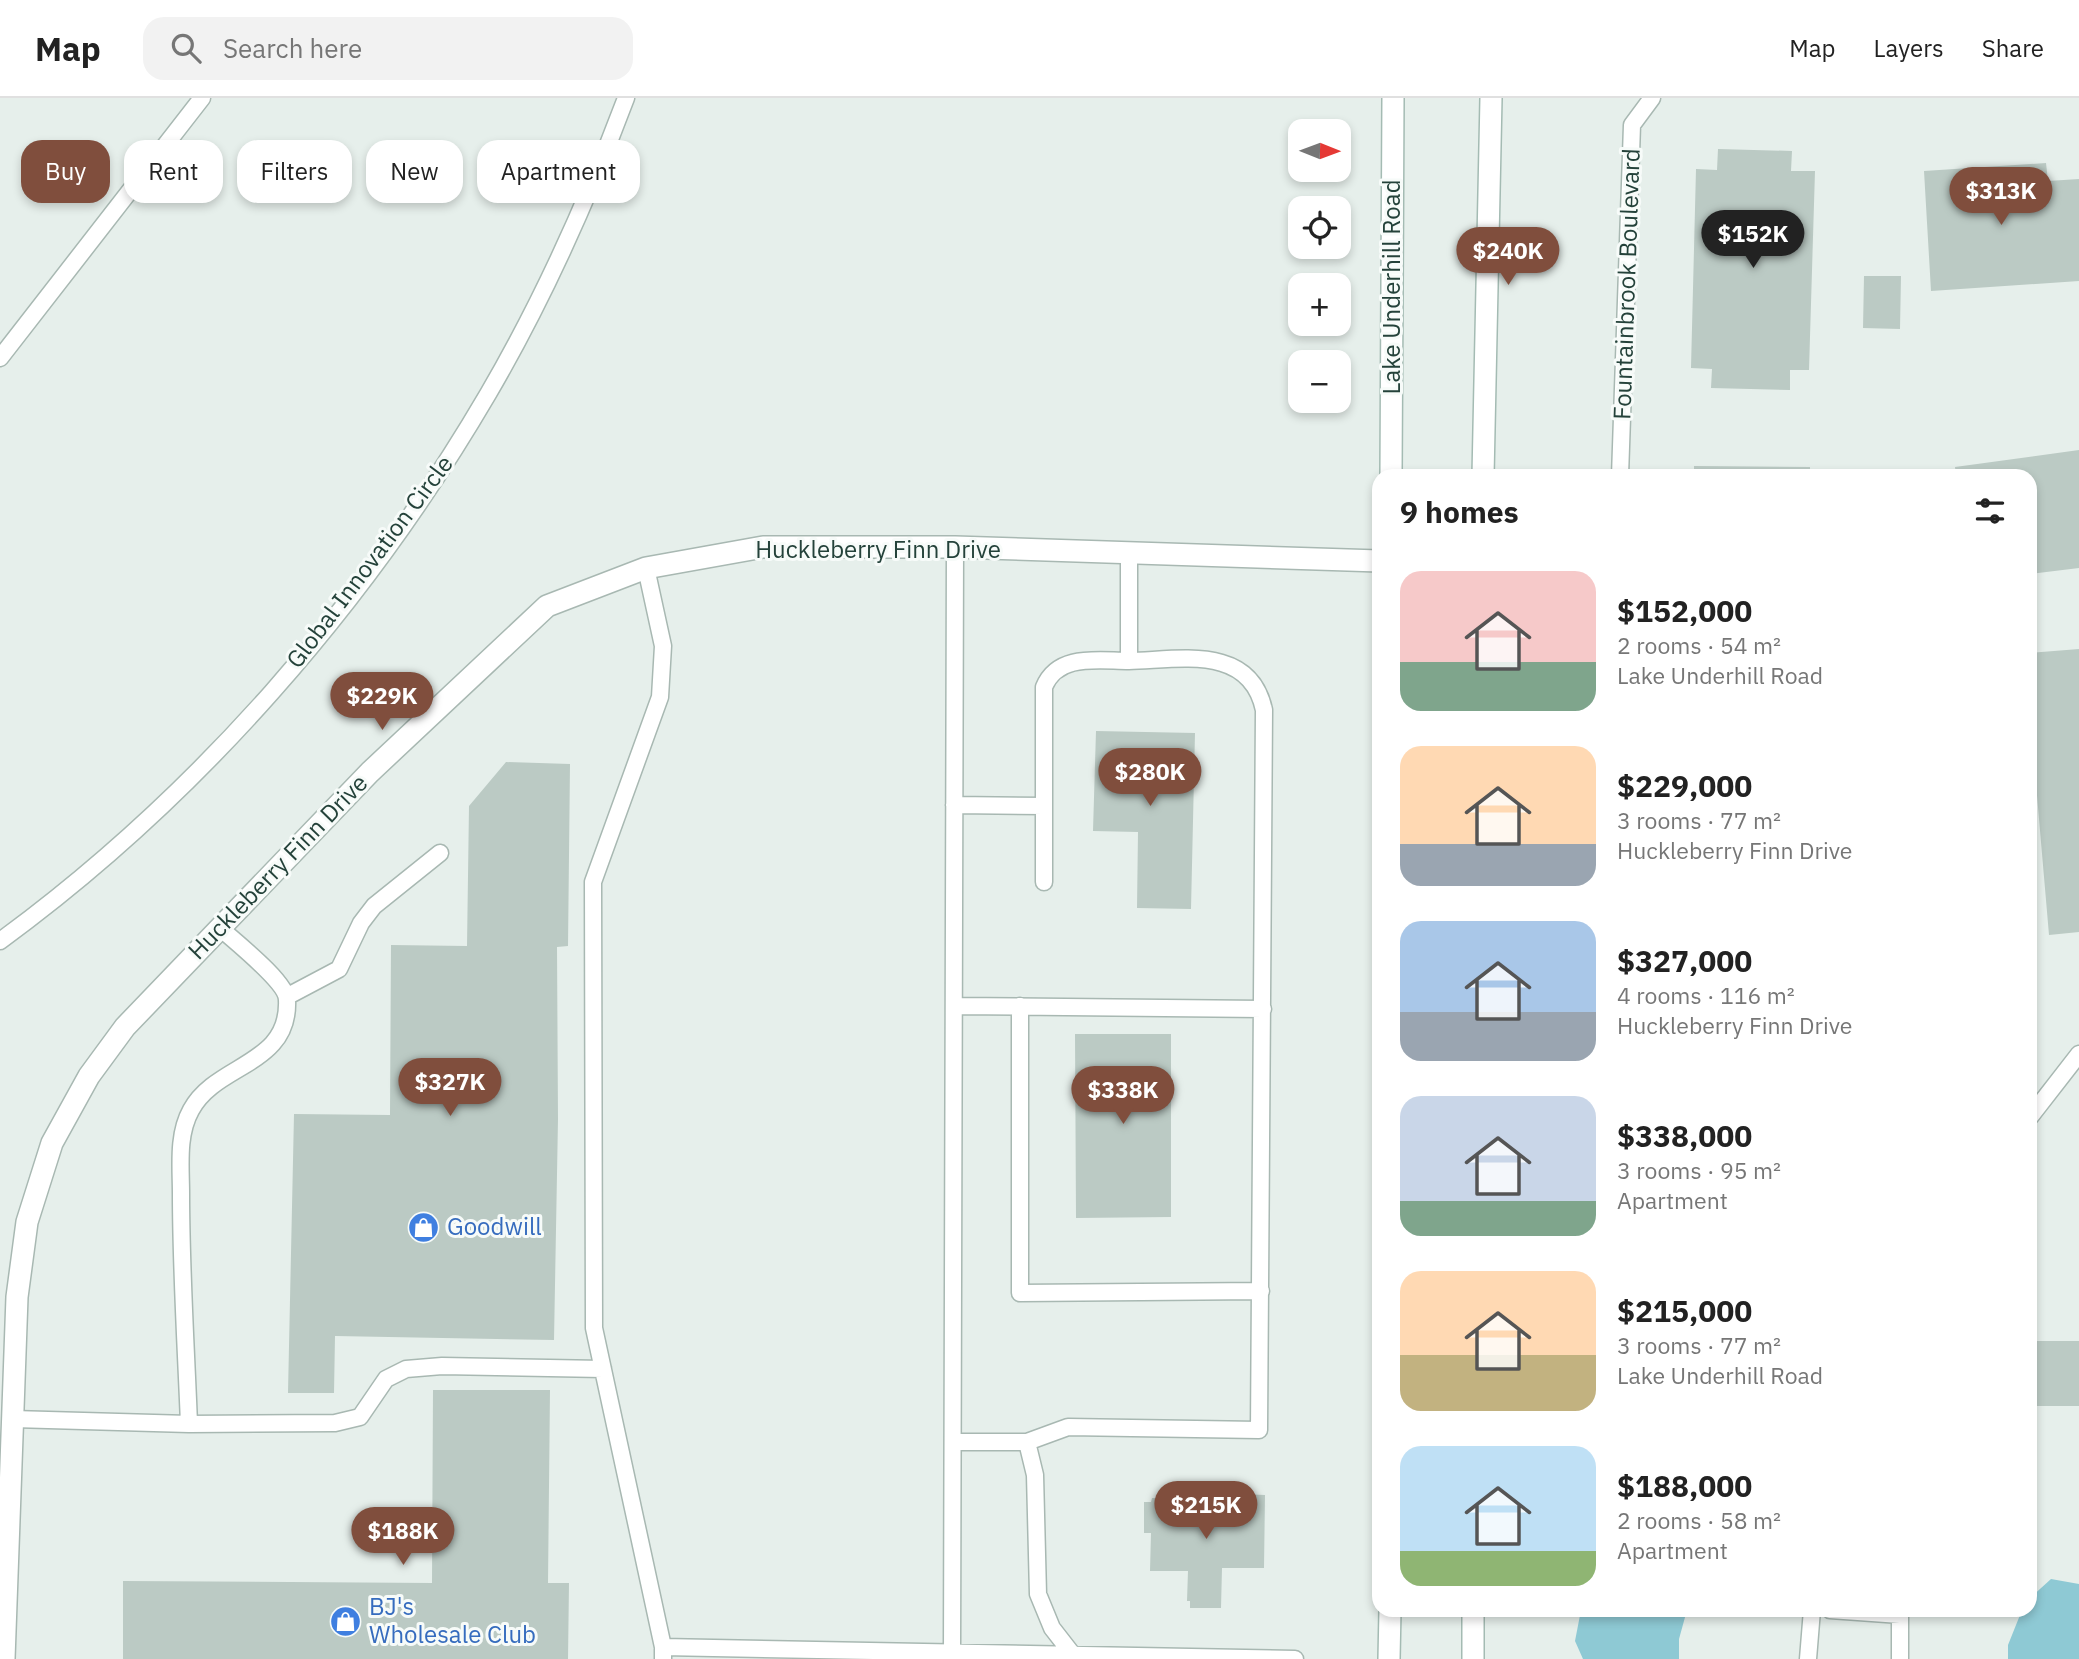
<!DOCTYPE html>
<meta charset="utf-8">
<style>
:root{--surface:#fff;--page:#f2f2f2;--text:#222;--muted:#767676;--line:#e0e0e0;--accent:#804e3d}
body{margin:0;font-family:"IBM Plex Sans",sans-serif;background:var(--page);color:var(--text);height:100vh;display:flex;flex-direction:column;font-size:26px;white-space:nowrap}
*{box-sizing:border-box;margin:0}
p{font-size:23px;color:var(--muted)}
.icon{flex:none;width:38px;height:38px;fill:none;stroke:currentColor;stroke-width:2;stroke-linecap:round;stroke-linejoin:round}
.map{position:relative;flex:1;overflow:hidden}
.drawer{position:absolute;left:1372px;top:371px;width:665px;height:1148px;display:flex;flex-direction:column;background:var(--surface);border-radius:21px;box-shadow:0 4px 10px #0003}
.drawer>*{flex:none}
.top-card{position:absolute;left:21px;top:42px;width:665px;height:63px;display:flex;gap:14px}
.needle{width:46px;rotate:91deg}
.controls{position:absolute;left:1288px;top:21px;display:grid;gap:14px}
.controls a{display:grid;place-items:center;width:63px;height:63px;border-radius:14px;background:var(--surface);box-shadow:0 4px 10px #0003;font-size:35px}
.price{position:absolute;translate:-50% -60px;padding:0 16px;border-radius:24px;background:var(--accent);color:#fff;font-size:23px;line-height:46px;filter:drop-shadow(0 2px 4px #0008)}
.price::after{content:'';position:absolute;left:50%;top:42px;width:21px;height:16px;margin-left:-10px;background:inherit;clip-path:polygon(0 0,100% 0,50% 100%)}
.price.current{background:#222;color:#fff}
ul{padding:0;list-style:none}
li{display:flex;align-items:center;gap:21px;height:175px;padding:0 28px}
li span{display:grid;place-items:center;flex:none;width:196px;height:140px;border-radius:21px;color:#555}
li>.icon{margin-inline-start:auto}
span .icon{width:84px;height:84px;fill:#fffc;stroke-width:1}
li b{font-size:30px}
h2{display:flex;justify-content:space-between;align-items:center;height:84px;padding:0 28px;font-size:30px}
.tag{padding:0 24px;border-radius:21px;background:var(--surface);box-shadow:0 4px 10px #0003;font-size:24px;line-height:63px}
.tag.current{background:var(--accent);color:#fff}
header{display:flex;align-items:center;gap:42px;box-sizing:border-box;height:98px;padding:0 35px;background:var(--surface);border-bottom:2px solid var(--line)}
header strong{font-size:33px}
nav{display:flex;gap:38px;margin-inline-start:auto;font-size:24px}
.search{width:490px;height:63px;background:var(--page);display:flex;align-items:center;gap:18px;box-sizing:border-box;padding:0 24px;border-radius:21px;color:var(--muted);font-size:26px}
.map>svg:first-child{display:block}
.water{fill:#8ec9d4}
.building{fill:#bbcac4}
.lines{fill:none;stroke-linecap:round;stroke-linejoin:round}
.lane-casing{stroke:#a8b8b2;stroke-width:19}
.street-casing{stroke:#a8b8b2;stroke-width:24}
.secondary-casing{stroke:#a4bbb3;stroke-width:24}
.lane{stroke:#fff;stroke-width:16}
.street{stroke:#fff;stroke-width:21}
.secondary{stroke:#fff;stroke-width:21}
.labels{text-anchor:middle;stroke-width:6;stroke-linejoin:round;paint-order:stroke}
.street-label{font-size:24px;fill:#24423a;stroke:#f7fbf9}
.shop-label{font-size:24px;fill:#366cbe;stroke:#f7fbf9;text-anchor:start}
</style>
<header>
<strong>Map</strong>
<div class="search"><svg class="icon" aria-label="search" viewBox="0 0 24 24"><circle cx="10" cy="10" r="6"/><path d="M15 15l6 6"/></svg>Search here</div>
<nav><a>Map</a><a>Layers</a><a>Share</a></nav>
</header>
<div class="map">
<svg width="2079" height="1561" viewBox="0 0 2079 1561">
<rect width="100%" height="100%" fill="#e6efeb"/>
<!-- water -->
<path class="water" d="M2051,1481L2079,1486V1561H2008V1547L2022,1512H2030V1500Z
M1581,1512H1687L1679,1541V1561H1583L1575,1543Z"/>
<!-- building -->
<path class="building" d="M1718,51L1792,53L1791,73H1815L1809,272H1790V292L1711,290L1712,271L1691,270L1696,71L1717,72Z
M2046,65L2048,83L2079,81V183L1931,193L1924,73Z
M1864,178H1901L1900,231L1863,230Z
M2079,352V470L2030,476V378H1956L1955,369Z
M1694,368L1810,369V378H1694Z
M2079,551V834L2049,837L2036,686L2030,687V555Z
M1096,633L1195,635L1191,811L1137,810L1138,734L1093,733Z
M506,664L570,666L568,848L557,849L558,1021L554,1242L335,1238L334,1295H288L294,1016L390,1017L391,847L467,848L469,708Z
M1075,936H1171V1119L1076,1120Z
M2030,1243H2079V1308H2036V1402H2030Z
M433,1292H550L548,1485H569L568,1561H123V1483L432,1485Z
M1240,1396L1265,1397L1264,1470H1222L1221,1510H1190V1503H1187L1188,1473H1150L1151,1435H1144V1404H1151L1152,1400L1238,1402Z"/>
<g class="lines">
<defs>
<path id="lane" d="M0,260L202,0
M1620,378L1632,27L1652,0
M646,470L663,548L660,599L593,784L594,1230L663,1549V1561
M954,707L1044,708
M1044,784V589C1058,555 1098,563 1129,563
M0,843C197,699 365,506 488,296C543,202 588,101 626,0
M288,898L339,871L361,825L374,808L440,755
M954,908L1263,911
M1020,908V1195L1261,1193
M2030,1019L2079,956
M13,1321L189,1326L335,1325L360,1319L386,1281L406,1271L442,1268L603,1271
M189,1326C186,1249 181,1173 181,1096C181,1069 177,1037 191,1012C216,965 290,968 287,902C287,884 233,842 219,829
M953,1344H1027L1068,1329L1259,1332L1264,612C1250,546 1180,562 1129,563V454
M1027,1344L1035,1377L1038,1496L1052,1530L1073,1557
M1830,1512L1900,1517V1561
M663,1549L1295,1561
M952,1554L955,449
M1808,1561L1812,1512"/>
<path id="street" d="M4,1561L17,1199L27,1124L52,1045L89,978L125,929L370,674L547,508L646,470L763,449H955L1379,463"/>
<path id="secondary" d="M1391,378L1393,0
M1483,378L1491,0
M1473,1512V1561
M1389,1561L1390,1512"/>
</defs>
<!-- lane casing -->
<use href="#lane" class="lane-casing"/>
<!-- street casing -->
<use href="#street" class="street-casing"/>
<!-- secondary casing -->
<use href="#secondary" class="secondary-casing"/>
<!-- lane -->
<use href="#lane" class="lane"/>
<!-- street -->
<use href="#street" class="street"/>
<!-- secondary -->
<use href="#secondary" class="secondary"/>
</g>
<!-- icons -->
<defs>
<symbol id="shop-disc" viewBox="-11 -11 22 22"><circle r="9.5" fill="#3f7fe0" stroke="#f7fbf9"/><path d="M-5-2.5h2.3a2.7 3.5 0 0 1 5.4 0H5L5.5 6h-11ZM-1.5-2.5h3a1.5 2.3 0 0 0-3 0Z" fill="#fff"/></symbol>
</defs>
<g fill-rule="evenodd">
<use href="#shop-disc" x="406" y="1112" width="35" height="35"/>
<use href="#shop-disc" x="328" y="1506" width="35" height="35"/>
</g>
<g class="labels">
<!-- street labels -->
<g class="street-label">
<text transform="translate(1627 186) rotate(-88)" y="8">Fountainbrook Boulevard</text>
<text transform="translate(1392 189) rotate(-90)" y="8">Lake Underhill Road</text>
<text x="878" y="460">Huckleberry Finn Drive</text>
<text transform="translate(370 464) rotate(-53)" y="8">Global Innovation Circle</text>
<text transform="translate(278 769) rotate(-46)" y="8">Huckleberry Finn Drive</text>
</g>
<!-- shop labels -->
<g class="shop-label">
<text x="447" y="1137">Goodwill</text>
<text x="369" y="1517">BJ's<tspan x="369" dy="28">Wholesale Club</tspan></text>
</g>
</g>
</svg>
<div class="controls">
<a><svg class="needle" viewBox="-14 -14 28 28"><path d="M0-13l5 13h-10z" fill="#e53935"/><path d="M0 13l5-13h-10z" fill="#767676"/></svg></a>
<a><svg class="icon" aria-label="locate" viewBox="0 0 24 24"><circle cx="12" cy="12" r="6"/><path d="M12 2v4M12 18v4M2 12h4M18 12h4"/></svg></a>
<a>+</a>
<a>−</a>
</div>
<b class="price" style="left:2001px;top:129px">$313K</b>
<b class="price current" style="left:1753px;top:172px">$152K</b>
<b class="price" style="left:1508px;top:189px">$240K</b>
<b class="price" style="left:382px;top:634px">$229K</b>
<b class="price" style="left:1150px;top:710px">$280K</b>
<b class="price" style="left:450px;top:1020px">$327K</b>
<b class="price" style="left:1123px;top:1028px">$338K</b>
<b class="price" style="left:1206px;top:1443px">$215K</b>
<b class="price" style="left:403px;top:1469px">$188K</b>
<div class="top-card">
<a class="tag current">Buy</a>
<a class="tag">Rent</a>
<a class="tag">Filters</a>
<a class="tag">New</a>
<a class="tag">Apartment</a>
</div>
<section class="drawer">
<h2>9 homes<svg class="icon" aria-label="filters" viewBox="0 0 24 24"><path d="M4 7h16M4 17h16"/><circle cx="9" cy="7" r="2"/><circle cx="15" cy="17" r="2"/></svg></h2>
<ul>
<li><span style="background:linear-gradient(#f6c9c9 65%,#7fa58c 0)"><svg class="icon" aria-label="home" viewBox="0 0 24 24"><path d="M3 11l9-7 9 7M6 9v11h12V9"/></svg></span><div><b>$152,000</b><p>2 rooms · 54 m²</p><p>Lake Underhill Road</p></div></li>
<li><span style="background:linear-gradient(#ffd9b3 70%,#9aa5b1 0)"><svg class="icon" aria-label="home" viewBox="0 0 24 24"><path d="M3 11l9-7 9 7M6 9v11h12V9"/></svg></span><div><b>$229,000</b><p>3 rooms · 77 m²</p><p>Huckleberry Finn Drive</p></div></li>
<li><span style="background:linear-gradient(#a9c7e8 65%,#9aa5b1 0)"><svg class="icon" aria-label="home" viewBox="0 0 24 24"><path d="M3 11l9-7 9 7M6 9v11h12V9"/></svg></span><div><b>$327,000</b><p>4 rooms · 116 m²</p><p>Huckleberry Finn Drive</p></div></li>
<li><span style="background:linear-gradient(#c9d6e8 75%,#7fa58c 0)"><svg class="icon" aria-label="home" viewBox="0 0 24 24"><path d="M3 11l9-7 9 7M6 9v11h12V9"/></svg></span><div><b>$338,000</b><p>3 rooms · 95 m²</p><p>Apartment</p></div></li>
<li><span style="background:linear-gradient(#ffd9b3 60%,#c2b280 0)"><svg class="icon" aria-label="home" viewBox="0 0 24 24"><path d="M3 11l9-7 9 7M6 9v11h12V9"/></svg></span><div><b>$215,000</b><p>3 rooms · 77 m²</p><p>Lake Underhill Road</p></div></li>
<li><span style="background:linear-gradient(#bfe0f5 75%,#8fb573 0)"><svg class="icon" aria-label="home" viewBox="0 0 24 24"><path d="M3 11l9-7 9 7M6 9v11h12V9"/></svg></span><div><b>$188,000</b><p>2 rooms · 58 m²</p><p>Apartment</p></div></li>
</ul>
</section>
</div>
